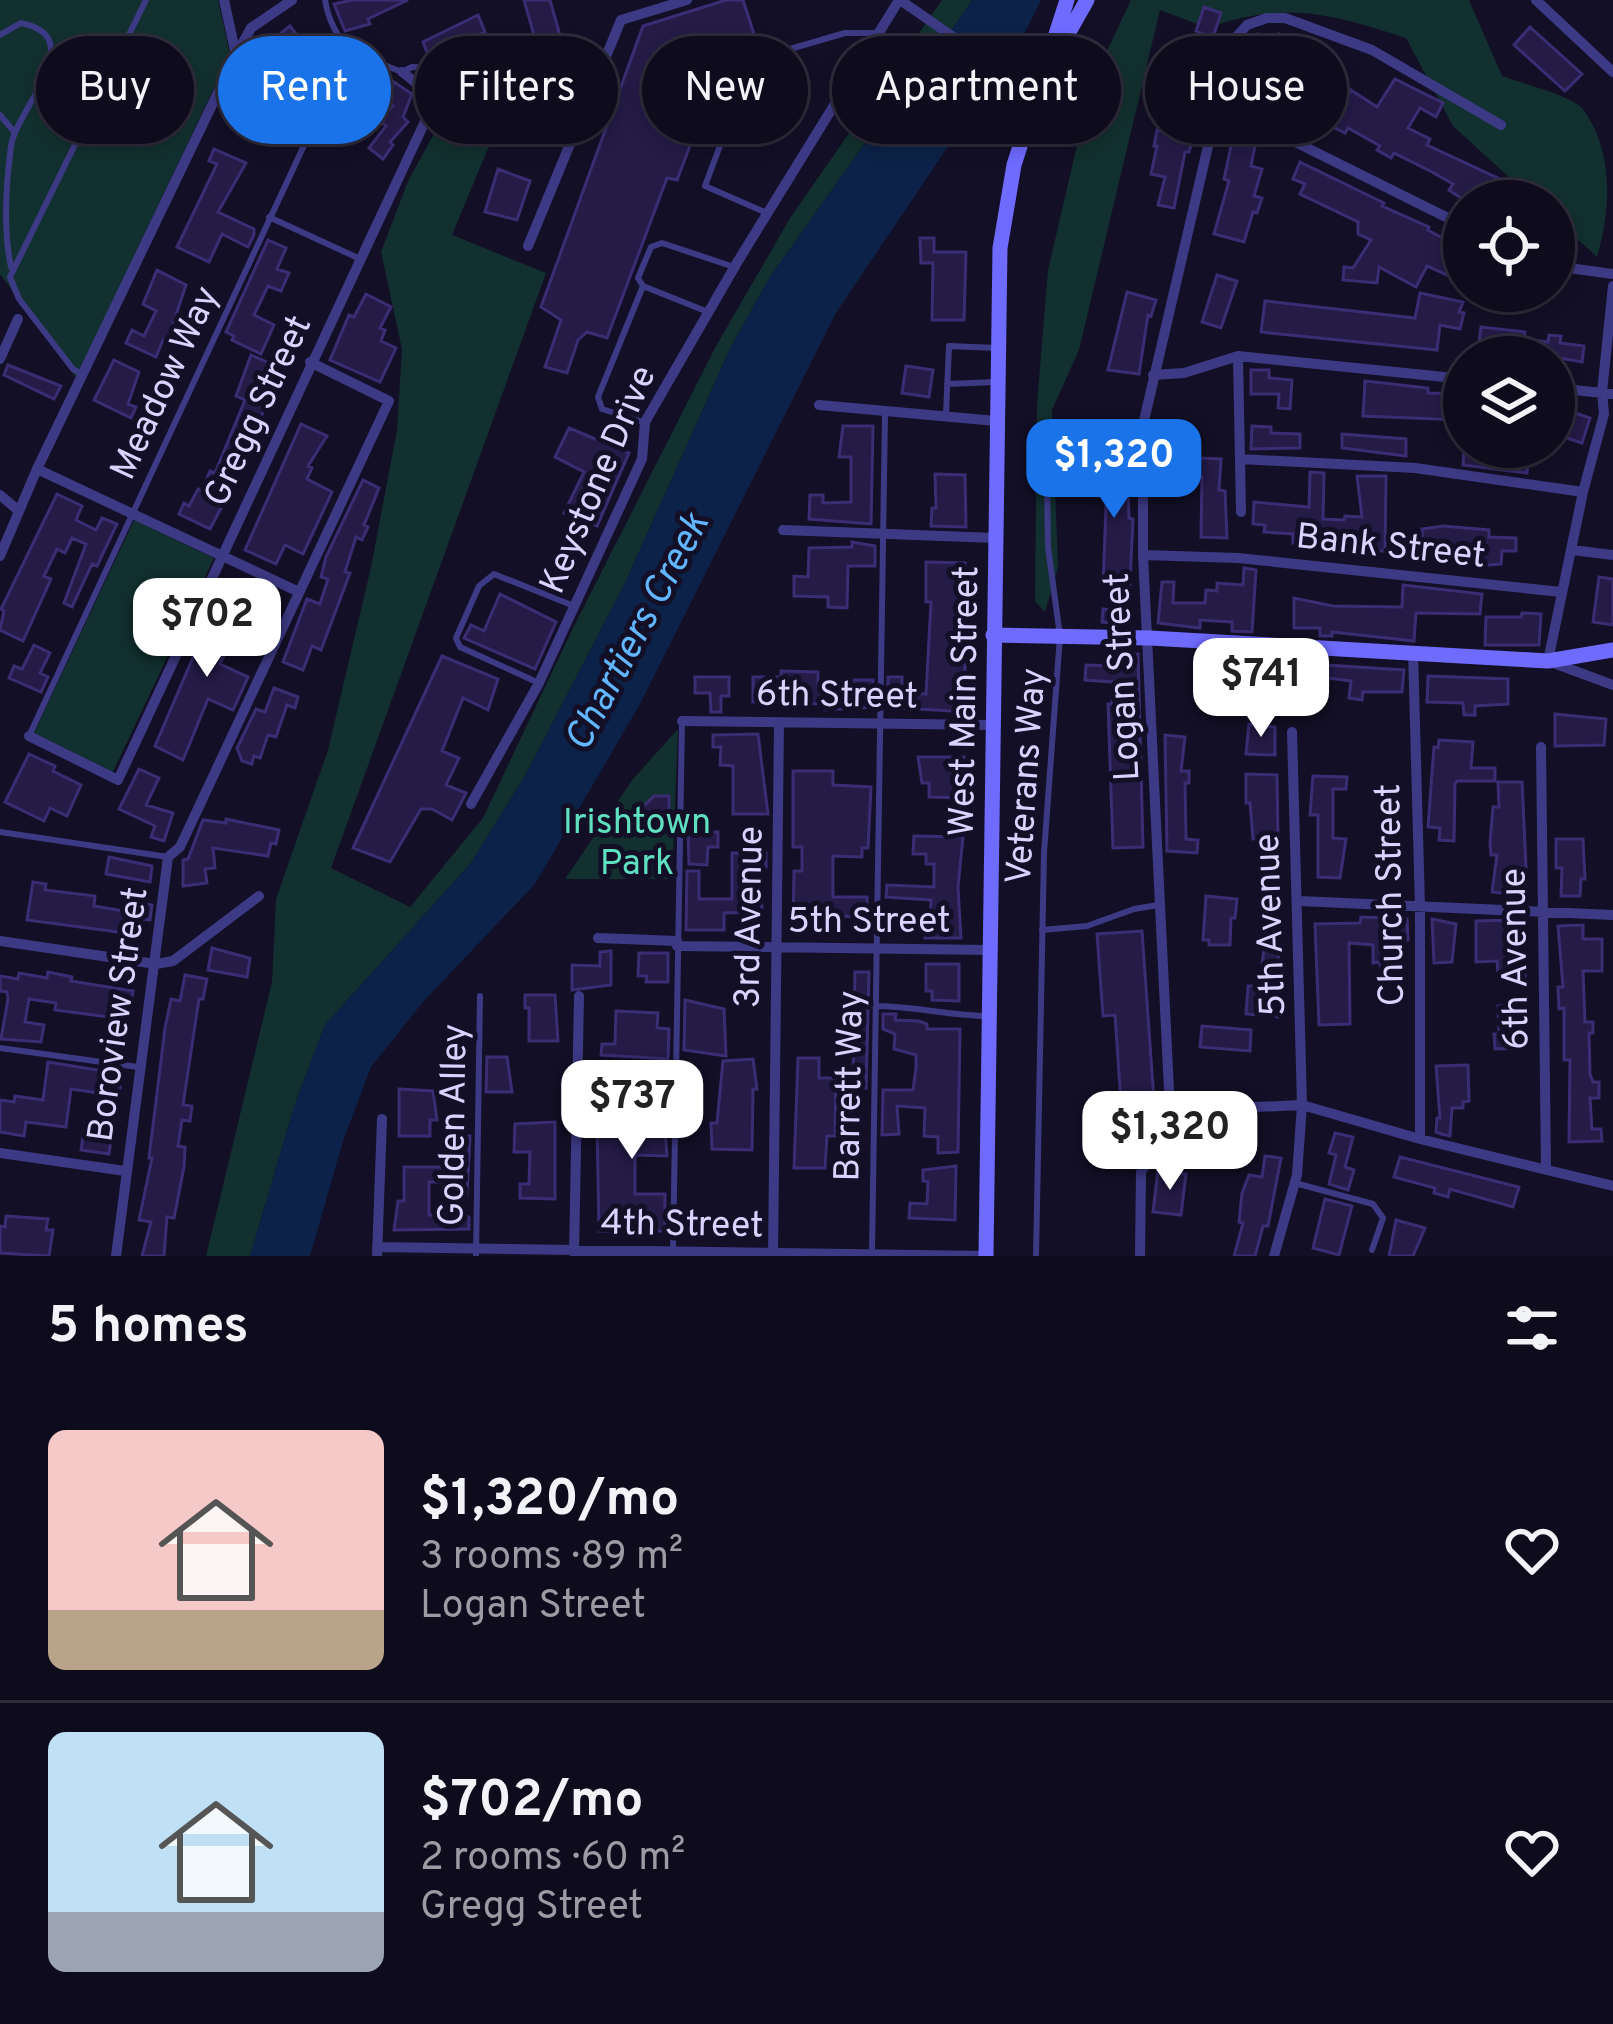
<!DOCTYPE html>
<meta charset="utf-8">
<style>
:root{--surface:#0e0b1c;--page:#1c1929;--text:#f1f3f6;--muted:#9b9ba3;--line:#2e2b3b;--accent:#1a73e8}
body{margin:0;font-family:Overpass,sans-serif;background:var(--page);color:var(--text);height:100vh;display:flex;flex-direction:column;font-size:45px;white-space:nowrap}
*{box-sizing:border-box;margin:0}
p{font-size:39px;color:var(--muted)}
.icon{flex:none;width:66px;height:66px;fill:none;stroke:currentColor;stroke-width:2;stroke-linecap:round;stroke-linejoin:round}
.map{position:relative;height:1256px;overflow:hidden}
.drawer{display:flex;flex-direction:column;background:var(--surface);flex:1}
.drawer>*{flex:none}
.guide{position:absolute;left:36px;top:36px;width:1542px;height:108px;display:flex;gap:24px}
.controls{position:absolute;left:1443px;top:180px;display:grid;gap:24px}
.controls a{display:grid;place-items:center;width:132px;height:132px;border-radius:50%;background:var(--surface);box-shadow:0 6px 18px #0003,0 0 0 3px var(--line);font-size:60px}
.price{position:absolute;translate:-50% -102px;padding:0 27px;border-radius:24px;background:#fff;color:#222;font-size:39px;line-height:78px;filter:drop-shadow(0 3px 6px #0008)}
.price::after{content:'';position:absolute;left:50%;top:72px;width:36px;height:27px;margin-left:-18px;background:inherit;clip-path:polygon(0 0,100% 0,50% 100%)}
.price.active{background:var(--accent);color:#fff}
ul{padding:0;list-style:none}
li{display:flex;align-items:center;gap:36px;height:300px;padding:0 48px}
li+li{border-top:3px solid var(--line)}
li span{display:grid;place-items:center;flex:none;width:336px;height:240px;border-radius:18px;color:#555}
li>.icon{margin-inline-start:auto}
span .icon{width:144px;height:144px;fill:#fffc;stroke-width:1}
li b{font-size:51px}
h2{display:flex;justify-content:space-between;align-items:center;height:144px;padding:0 48px;font-size:51px}
.chip{padding:0 42px;border-radius:54px;background:var(--surface);box-shadow:0 6px 18px #0003,0 0 0 3px var(--line);font-size:42px;line-height:108px}
.chip.active{background:var(--accent);color:#fff}
.map>svg:first-child{display:block}
.green{fill:#12302f}
.water{fill:#0c2248}
.building{fill:#241b47;stroke:#3b2d73;stroke-width:3}
.lines{fill:none;stroke-linecap:round;stroke-linejoin:round}
.lane{stroke:#3d3a85;stroke-width:6}
.street{stroke:#3d3a85;stroke-width:10}
.secondary{stroke:#6f6bff;stroke-width:15}
.labels{text-anchor:middle;stroke-width:10;stroke-linejoin:round;paint-order:stroke}
.street-label{font-size:36px;fill:#d9d4ff;stroke:#130f26}
.park-label{font-size:36px;fill:#5fe0c0;stroke:#130f26}
.water-label{font-size:39px;font-style:italic;fill:#62b6ff;stroke:#130f26}
</style>
<div class="map">
<svg width="1613" height="1256" viewBox="0 0 1613 1256">
<rect width="100%" height="100%" fill="#130f26"/>
<!-- green -->
<path class="green" d="M0,0H218L230,54L76,378L0,274Z
M942,0H972L914,86L868,139L770,277L730,349L626,581L525,776L471,863L325,1025L295,1104L250,1256H206L272,982L276,899L328,750L371,567L397,430L402,349L381,252L408,181L447,110L527,55L452,235L546,273L331,868L410,907L483,818L572,630L715,348L790,218Z
M1131,0H1469L1502,76C1523,84 1567,94 1582,108C1613,149 1612,205 1597,257L1554,218V201H1535L1453,126L1406,38C1331,14 1285,0 1208,28L1160,10L1079,350L1052,410L1058,567L1045,612L1035,601L1037,404L1048,270L1091,85Z
M134,520L214,558L113,772L34,733Z
M678,729L672,879H565L633,779Z"/>
<!-- water -->
<path class="water" d="M972,0H1041L1025,32L836,313L640,704L535,884L423,1002L371,1067L343,1141L310,1256H250L295,1104L325,1025L471,863L525,776L626,581L730,349L770,277L868,139L914,86Z"/>
<!-- building -->
<path class="building" d="M352,0H408L368,19L370,24L345,31L334,4Z
M524,0H550L561,39L537,46Z
M726,0H743L754,34L729,43L677,180L667,178L607,338L587,332L578,340L567,373L545,367L561,320L541,307L643,26Z
M1204,7L1221,13L1205,62L1194,110L1201,112L1189,152H1185L1174,208L1158,205L1165,177L1151,174L1157,146H1154L1157,130L1167,132L1178,97L1169,93L1173,82L1184,86L1201,33L1196,31Z
M478,15L485,32L448,47L453,58L430,60L423,42Z
M290,26L312,55L315,52L322,61L300,81L270,42Z
M1530,27L1582,74L1565,91L1514,45Z
M1258,34L1275,42L1279,34L1293,40L1280,68L1289,73L1277,100L1232,83L1249,39L1255,42Z
M1395,79L1443,103L1436,117L1420,108L1408,128L1430,139L1427,145L1502,180L1499,186L1525,201L1461,198L1449,190L1453,184L1432,172L1394,153L1391,158L1377,150L1380,146L1348,128L1345,133L1307,114L1323,81L1349,94L1351,90L1377,107Z
M394,82L412,94L403,117L408,122L390,142L393,145L383,159L369,148L386,126L379,120L393,106L385,103Z
M1234,132L1257,136L1251,166L1262,169L1254,196L1262,198L1257,213L1253,212L1244,242L1214,234L1229,181L1224,179Z
M214,149L246,163L218,212L254,229V235L248,247L222,234L209,262L177,247L217,164L209,161Z
M1300,162L1384,203L1382,206L1429,227L1428,230L1464,250L1460,281L1427,266L1416,287L1379,267L1377,283L1343,280L1344,267L1353,268L1371,240L1358,234V222L1300,194L1305,184L1293,179Z
M498,169L530,181L517,220L485,212Z
M920,238H934V252H966L964,320H932L933,263H921Z
M268,240L286,248L277,269L289,273L281,291L268,286L254,315L274,325L261,354L232,340L234,336L226,332Z
M157,270L186,285L173,324L185,330L177,347L163,340L156,357L126,343L132,330L144,336L156,311L143,304Z
M1217,275L1237,281L1221,328L1202,322Z
M1127,292L1156,300L1151,316L1148,315L1139,374L1108,370Z
M1420,293L1463,302L1459,312L1464,313L1460,329L1440,325L1437,350L1261,332L1265,301L1415,318Z
M366,294L391,307L380,328L385,330L381,341L396,348L380,382L330,360L349,315L354,317Z
M1481,327L1525,332L1524,339L1548,342L1549,335L1561,336L1560,343L1584,346L1582,362L1554,357H1477Z
M251,355L276,366L265,392L271,394L242,461L237,459L228,479L235,482L210,529L179,514L184,503L189,506L198,489L202,491L210,471L215,473L245,400L236,396Z
M114,360L139,372L128,404L136,407L131,418L94,400Z
M8,365L61,386L54,399L4,375Z
M906,366L933,370L929,397L902,393Z
M1251,370H1269V378L1292,380L1290,409L1278,408L1279,394H1251Z
M1365,381L1428,388V393L1460,394V420L1363,416Z
M1554,406L1590,418L1582,443L1554,434Z
M301,424L327,436L308,466L312,468L307,479L332,492L303,554L285,545L276,564L245,550Z
M843,426H873L871,524L809,519L810,495H823V503L851,502V457H839Z
M1252,426L1271,427V433L1300,434V448L1251,449Z
M569,428L629,453L597,526L564,513L584,472L555,457Z
M1109,433L1133,435L1128,487L1129,518L1133,519L1128,624L1102,622L1103,609L1112,610L1114,587L1103,586L1107,480L1069,479V459H1088V465L1109,466Z
M1342,434L1406,439V456L1342,448Z
M1464,447L1504,453L1505,447H1523V452L1529,453L1527,473L1463,465Z
M1199,458L1221,459L1219,490L1225,491L1227,538L1201,537L1202,477L1189,476L1190,463L1199,464Z
M1310,472L1324,473L1323,519L1344,520L1345,516L1362,517L1357,476H1386L1385,551H1343V542L1308,539V543H1293V534L1264,532L1265,525L1253,524L1254,502L1309,507Z
M935,474L965,475L966,527L931,526L932,508H936Z
M363,480L379,488L364,525L368,527L362,540L356,537L345,572L350,573L321,650L312,646L303,670L283,662L307,599L320,604L328,579L321,577L326,557Z
M57,494L82,506L76,520L96,530L102,518L117,524L97,566L92,564L72,607L64,603L86,544L72,538L65,553L57,549L44,576L51,579L23,641L0,630L4,611L1,609Z
M1443,526L1489,530V537L1516,538V551H1502L1501,564L1488,565L1474,564V559H1442V554H1423L1422,529Z
M852,542L875,546V566H848L847,608L828,607V597L794,596V576L808,577L809,548L852,547Z
M926,562L965,563V712L888,707V677H902V693L926,694L931,602H926Z
M1244,568L1256,570L1252,632L1232,631V622L1200,620V628L1158,623L1162,582H1174L1173,603H1205L1206,590L1217,591V583L1243,585Z
M1599,577L1613,579V625L1593,622Z
M1403,585L1482,594L1480,614L1416,613L1414,641L1332,632V636H1320V628H1294V598L1333,606L1402,607Z
M224,594L250,607L243,622L254,629L249,641L234,634L220,664L248,677L233,710L208,699L183,760L155,746L194,655L200,658L216,626L211,624Z
M500,594L556,622L535,669L464,638L471,625L484,631Z
M1522,613L1541,614L1539,645H1485L1486,617H1521Z
M34,645L50,653L40,673L48,677L41,692L9,678L14,666L22,669Z
M1124,654H1138L1143,847L1113,848L1108,704H1112L1113,682L1085,680L1086,665L1114,666V663H1124Z
M442,656L498,679L488,710L463,698L442,751L459,758L446,785L466,793L452,820L432,809H421L390,862L353,848Z
M1204,657L1233,659V665L1260,667L1261,659L1276,660L1275,681L1241,679L1240,690L1222,688L1223,674H1204Z
M1310,664L1404,670L1402,692H1363L1362,700L1349,698L1351,681L1328,678L1327,697L1308,696Z
M781,671L818,672V684L852,685V680H873V707L825,710V704L753,702V677H781Z
M1428,676L1508,679V704L1475,706V715H1464L1463,703L1427,702Z
M695,677H729V696H721V712H711L710,693H695Z
M274,688L298,697L295,708L287,705L276,737L268,735L260,758L254,756L252,764L242,761L237,748L256,709L265,712Z
M1555,714L1606,719L1604,745L1555,746Z
M1249,724L1275,727V755L1246,754Z
M758,734L768,814H733V766L720,765L721,747H713V735Z
M1165,735L1185,737L1181,771H1189V783H1185L1186,839L1198,840L1197,853L1167,851Z
M1439,740L1473,742L1471,768H1495V781H1457L1455,784L1454,841L1439,840L1440,828L1428,827L1434,747L1438,748Z
M29,754L55,766L53,771L81,785L67,816L50,808L44,821L5,802Z
M918,757H964L966,798L929,797V783H922Z
M139,769L159,778L146,805L173,813L164,841L151,837L155,826L119,809Z
M793,771H833V785L871,787L868,848H862V857L833,856V897H867V917L833,916L832,928H793L794,871H802V847H793Z
M1246,774L1277,775L1278,839H1253L1250,803H1246Z
M1313,776L1347,777L1346,789H1333V838L1346,839L1340,878L1318,877V815H1310Z
M1498,782H1522L1526,867H1514L1510,894L1492,892L1497,855H1491L1490,843L1493,807H1499Z
M654,796H669V828H642L643,807Z
M226,819L279,830L276,844L271,843L268,856L213,848L215,868L205,869L207,883L183,886V860L188,859L203,820L226,823Z
M688,832H718V847H708L707,865L689,864Z
M914,836L963,837L958,887L961,938H925V922H930L931,900L886,897L887,885L934,887V864H926V854H913Z
M1556,839H1583L1585,879H1581L1580,896H1561L1562,868H1556Z
M732,853H766V867H760L762,912L724,913V930H686L687,871H699V899H732Z
M109,857L152,866L150,882L106,874Z
M33,882L46,884L45,890L95,896L94,906L124,911L126,901L152,905L150,920L143,919L141,935L27,920Z
M1206,896L1237,899L1235,918H1231L1230,945H1209V940H1203Z
M1361,917L1407,919L1408,940H1402L1403,977H1381L1380,962L1373,963V945L1349,943L1350,1024L1319,1025L1315,924L1360,923Z
M1432,919L1456,924L1452,962L1434,963Z
M1517,920L1518,959H1525V982H1514L1513,974H1498L1497,961L1476,962V921Z
M1583,925V939H1602V971H1583L1585,1022H1593V1033H1589L1590,1074L1593,1082H1599V1098H1590L1592,1129H1601L1602,1141L1569,1142L1570,1060H1564V1008L1559,1009L1558,987H1563L1558,926Z
M1142,931L1155,1115L1122,1117L1115,1015L1103,1016L1097,934Z
M1265,941H1278L1280,1017L1246,1014L1248,986H1259Z
M212,948L250,958L247,977L208,970Z
M611,951V985L572,990V965L600,966V952Z
M639,953H668V982H646L647,976H638Z
M926,964H959V1001L932,1000V991H926Z
M48,972L72,977L71,981L133,991L129,1017L124,1016L123,1026L108,1024L109,1017L55,1010L56,1003L29,999L25,1022L44,1025L41,1042L1,1039L8,999L7,992L0,991V976L18,979L19,973L47,978Z
M855,972H869L866,1088L853,1086Z
M185,975L207,979L203,999H199L183,1105L192,1106L190,1121L182,1120L178,1146L185,1147L184,1167L174,1218L167,1217L164,1256H142L151,1222L139,1220L152,1158H149L165,1028L171,999L180,1001Z
M525,995H555L558,1041H529V1008H525Z
M685,1000L724,1009L726,1056L684,1050Z
M1525,1005L1526,1048L1495,1049L1494,1034H1499L1498,1006Z
M616,1011L658,1013L657,1028L669,1029L668,1059L601,1055L602,1044H615Z
M883,1014H896L895,1020L919,1021L927,1024V1029H960L958,1152L938,1153V1137L924,1136L925,1108L897,1106L899,1134L882,1135L883,1090H913L916,1068V1055L894,1049L895,1034L883,1029Z
M1202,1026L1251,1030L1250,1051L1200,1047Z
M487,1057H507L512,1092H486Z
M798,1058H819V1078H836L835,1136H827L825,1168H794Z
M753,1059L757,1089H753L752,1150L712,1149L711,1123H717L723,1061Z
M48,1062L122,1074L119,1096L71,1089L66,1127L26,1122L24,1136L0,1132V1100L14,1102L15,1096L43,1100Z
M1468,1065L1469,1101L1463,1102V1108H1452L1450,1136L1441,1134L1436,1132L1437,1118H1440L1436,1066Z
M646,1077H668V1102H663L667,1156L635,1155V1194H665V1231H653V1217H632L631,1232L599,1231L597,1123H638L637,1090H646Z
M399,1089L433,1091L437,1120H430V1136H399Z
M99,1117L114,1119L109,1154L81,1150L85,1123L98,1125Z
M555,1122V1199L520,1198V1184H529L530,1152H514L515,1124Z
M1335,1133L1353,1137L1345,1167L1354,1170L1348,1190L1329,1184L1336,1155L1329,1153Z
M456,1136H470L467,1195L455,1194V1182H429V1215H464L469,1217V1229L394,1230L398,1201H404V1167H442L443,1152L456,1153Z
M1265,1156L1281,1158L1268,1226H1263L1255,1256H1234L1243,1223L1239,1222L1242,1193L1249,1175L1262,1177Z
M1400,1157L1519,1187L1513,1207L1450,1189L1448,1197L1434,1193L1435,1188L1394,1177Z
M956,1166L955,1220L909,1218L910,1203L927,1204L928,1182L923,1181V1170Z
M1158,1171L1186,1174L1181,1215L1153,1212Z
M1325,1199L1352,1206L1339,1255L1313,1248Z
M6,1216L48,1219L46,1230H53L49,1256L0,1253V1226L5,1227Z
M1396,1220L1425,1228L1413,1256H1389Z"/>
<g class="lines">
<!-- lane -->
<path class="lane" d="M325,0C334,50 360,55 402,72L412,67L453,69L481,58
M0,35L21,23C92,37 16,110 11,146C6,184 3,230 11,267
M0,115L15,133
M767,213L705,186L752,60L845,33H875
M269,217L358,258
M643,286L598,397L602,409L643,422
M708,312L643,286L638,278L651,247L662,243L734,267
M83,375L73,369L19,299L10,277L146,0
M947,384L997,382
M946,414L949,346L997,348
M539,683L460,647L456,638L479,586L494,574L574,606
M29,736L348,51
M0,832L168,857
M1042,930L1087,926L1134,909L1158,905
M875,1006C913,1006 946,1015 985,1016
M0,1048L138,1067
M1295,1183L1373,1204L1383,1218L1372,1250
M673,1252L682,721
M872,1252L885,414
M476,1256L480,996
M1036,1256L1044,853L1060,636L1048,547L1047,480L1052,457"/>
<!-- street -->
<path class="street" d="M224,0L236,55
M900,0L988,61L1041,81
M1536,0L1613,72
M1216,112L1255,122L1464,226
M528,246L621,20L687,0
M1554,266L1613,274
M1613,286L1602,392L1604,414L1583,492L1548,661L1613,685
M1238,356L1241,512
M0,359L18,319
M1153,375L1184,373L1238,356L1464,379
M1554,388L1613,394
M819,405L996,421
M1240,459L1415,468L1583,492
M37,469L299,592
M0,495L19,511
M783,530L995,538
M1572,550L1613,555
M1143,555L1238,558L1561,592
M0,556L37,469L236,55L251,28L292,0
M1413,651L1420,907V1139
M682,721L992,725
M29,736L118,780L428,115C429,93 419,84 402,72
M1541,747L1546,1169
M471,804L539,683L642,459L645,422L738,261L899,0
M1299,901L1613,915
M598,938L677,941
M0,941L156,964L173,961L259,896
M677,946L989,950
M1170,1111L1302,1105L1420,1139L1613,1186
M0,1153L125,1171
M377,1247L986,1256
M574,1253L579,996
M116,1256L168,857L180,847L389,401L310,362
M377,1256L382,1119
M773,1256L779,722
M1140,1256L1141,1172L1165,1132L1170,1111L1143,555V425L1216,112L1228,46L1247,25L1267,18H1285L1372,50L1501,125
M1274,1256L1297,1175L1302,1105L1292,732"/>
<!-- secondary -->
<path class="secondary" d="M1057,53L1087,0
M993,635L1150,638L1548,661L1613,650
M986,1256L1000,248L1014,165L1067,0"/>
</g>
<g class="labels">
<!-- street labels -->
<g class="street-label">
<text transform="translate(163 382) rotate(-65)" y="13">Meadow Way</text>
<text transform="translate(256 410) rotate(-65)" y="13">Gregg Street</text>
<text transform="translate(596 479) rotate(-67)" y="13">Keystone Drive</text>
<text transform="translate(1391 544) rotate(6)" y="13">Bank Street</text>
<text transform="translate(1120 677) rotate(-93)" y="13">Logan Street</text>
<text transform="translate(837 693) rotate(1)" y="13">6th Street</text>
<text transform="translate(962 701) rotate(-89)" y="13">West Main Street</text>
<text transform="translate(1024 776) rotate(-86)" y="13">Veterans Way</text>
<text transform="translate(1388 895) rotate(-91)" y="13">Church Street</text>
<text transform="translate(747 917) rotate(-89)" y="13">3rd Avenue</text>
<text x="869" y="932">5th Street</text>
<text transform="translate(1268 925) rotate(-92)" y="13">5th Avenue</text>
<text transform="translate(1513 959) rotate(-91)" y="13">6th Avenue</text>
<text transform="translate(116 1014) rotate(-82)" y="13">Boroview Street</text>
<text transform="translate(847 1086) rotate(-89)" y="13">Barrett Way</text>
<text transform="translate(451 1125) rotate(-89)" y="13">Golden Alley</text>
<text transform="translate(682 1222) rotate(1)" y="13">4th Street</text>
</g>
<!-- park labels -->
<g class="park-label">
<text x="637" y="833">Irishtown<tspan x="637" dy="41">Park</tspan></text>
</g>
<!-- water labels -->
<g class="water-label">
<text transform="translate(635 631) rotate(-62)" y="14">Chartiers Creek</text>
</g>
</g>
</svg>
<div class="controls">
<a><svg class="icon" aria-label="locate" viewBox="0 0 24 24"><circle cx="12" cy="12" r="6"/><path d="M12 2v4M12 18v4M2 12h4M18 12h4"/></svg></a>
<a><svg class="icon" aria-label="layers" viewBox="0 0 24 24"><path d="M12 4l9 5-9 5-9-5zM3 14l9 5 9-5"/></svg></a>
</div>
<b class="price active" style="left:1114px;top:521px">$1,320</b>
<b class="price" style="left:207px;top:680px">$702</b>
<b class="price" style="left:1261px;top:740px">$741</b>
<b class="price" style="left:632px;top:1162px">$737</b>
<b class="price" style="left:1170px;top:1193px">$1,320</b>
<div class="guide">
<a class="chip">Buy</a>
<a class="chip active">Rent</a>
<a class="chip">Filters</a>
<a class="chip">New</a>
<a class="chip">Apartment</a>
<a class="chip">House</a>
</div>
</div>
<section class="drawer">
<h2>5 homes<svg class="icon" aria-label="filters" viewBox="0 0 24 24"><path d="M4 7h16M4 17h16"/><circle cx="9" cy="7" r="2"/><circle cx="15" cy="17" r="2"/></svg></h2>
<ul>
<li><span style="background:linear-gradient(#f6c9c9 75%,#b9a48a 0)"><svg class="icon" aria-label="home" viewBox="0 0 24 24"><path d="M3 11l9-7 9 7M6 9v11h12V9"/></svg></span><div><b>$1,320/mo</b><p>3 rooms · 89 m²</p><p>Logan Street</p></div><svg class="icon" aria-label="heart" viewBox="0 0 24 24"><path d="M12 20l-8-8c-3-5 5-10 8-4 3-6 11-1 8 4z"/></svg></li>
<li><span style="background:linear-gradient(#bfe0f5 75%,#9aa5b1 0)"><svg class="icon" aria-label="home" viewBox="0 0 24 24"><path d="M3 11l9-7 9 7M6 9v11h12V9"/></svg></span><div><b>$702/mo</b><p>2 rooms · 60 m²</p><p>Gregg Street</p></div><svg class="icon" aria-label="heart" viewBox="0 0 24 24"><path d="M12 20l-8-8c-3-5 5-10 8-4 3-6 11-1 8 4z"/></svg></li>
</ul>
</section>
